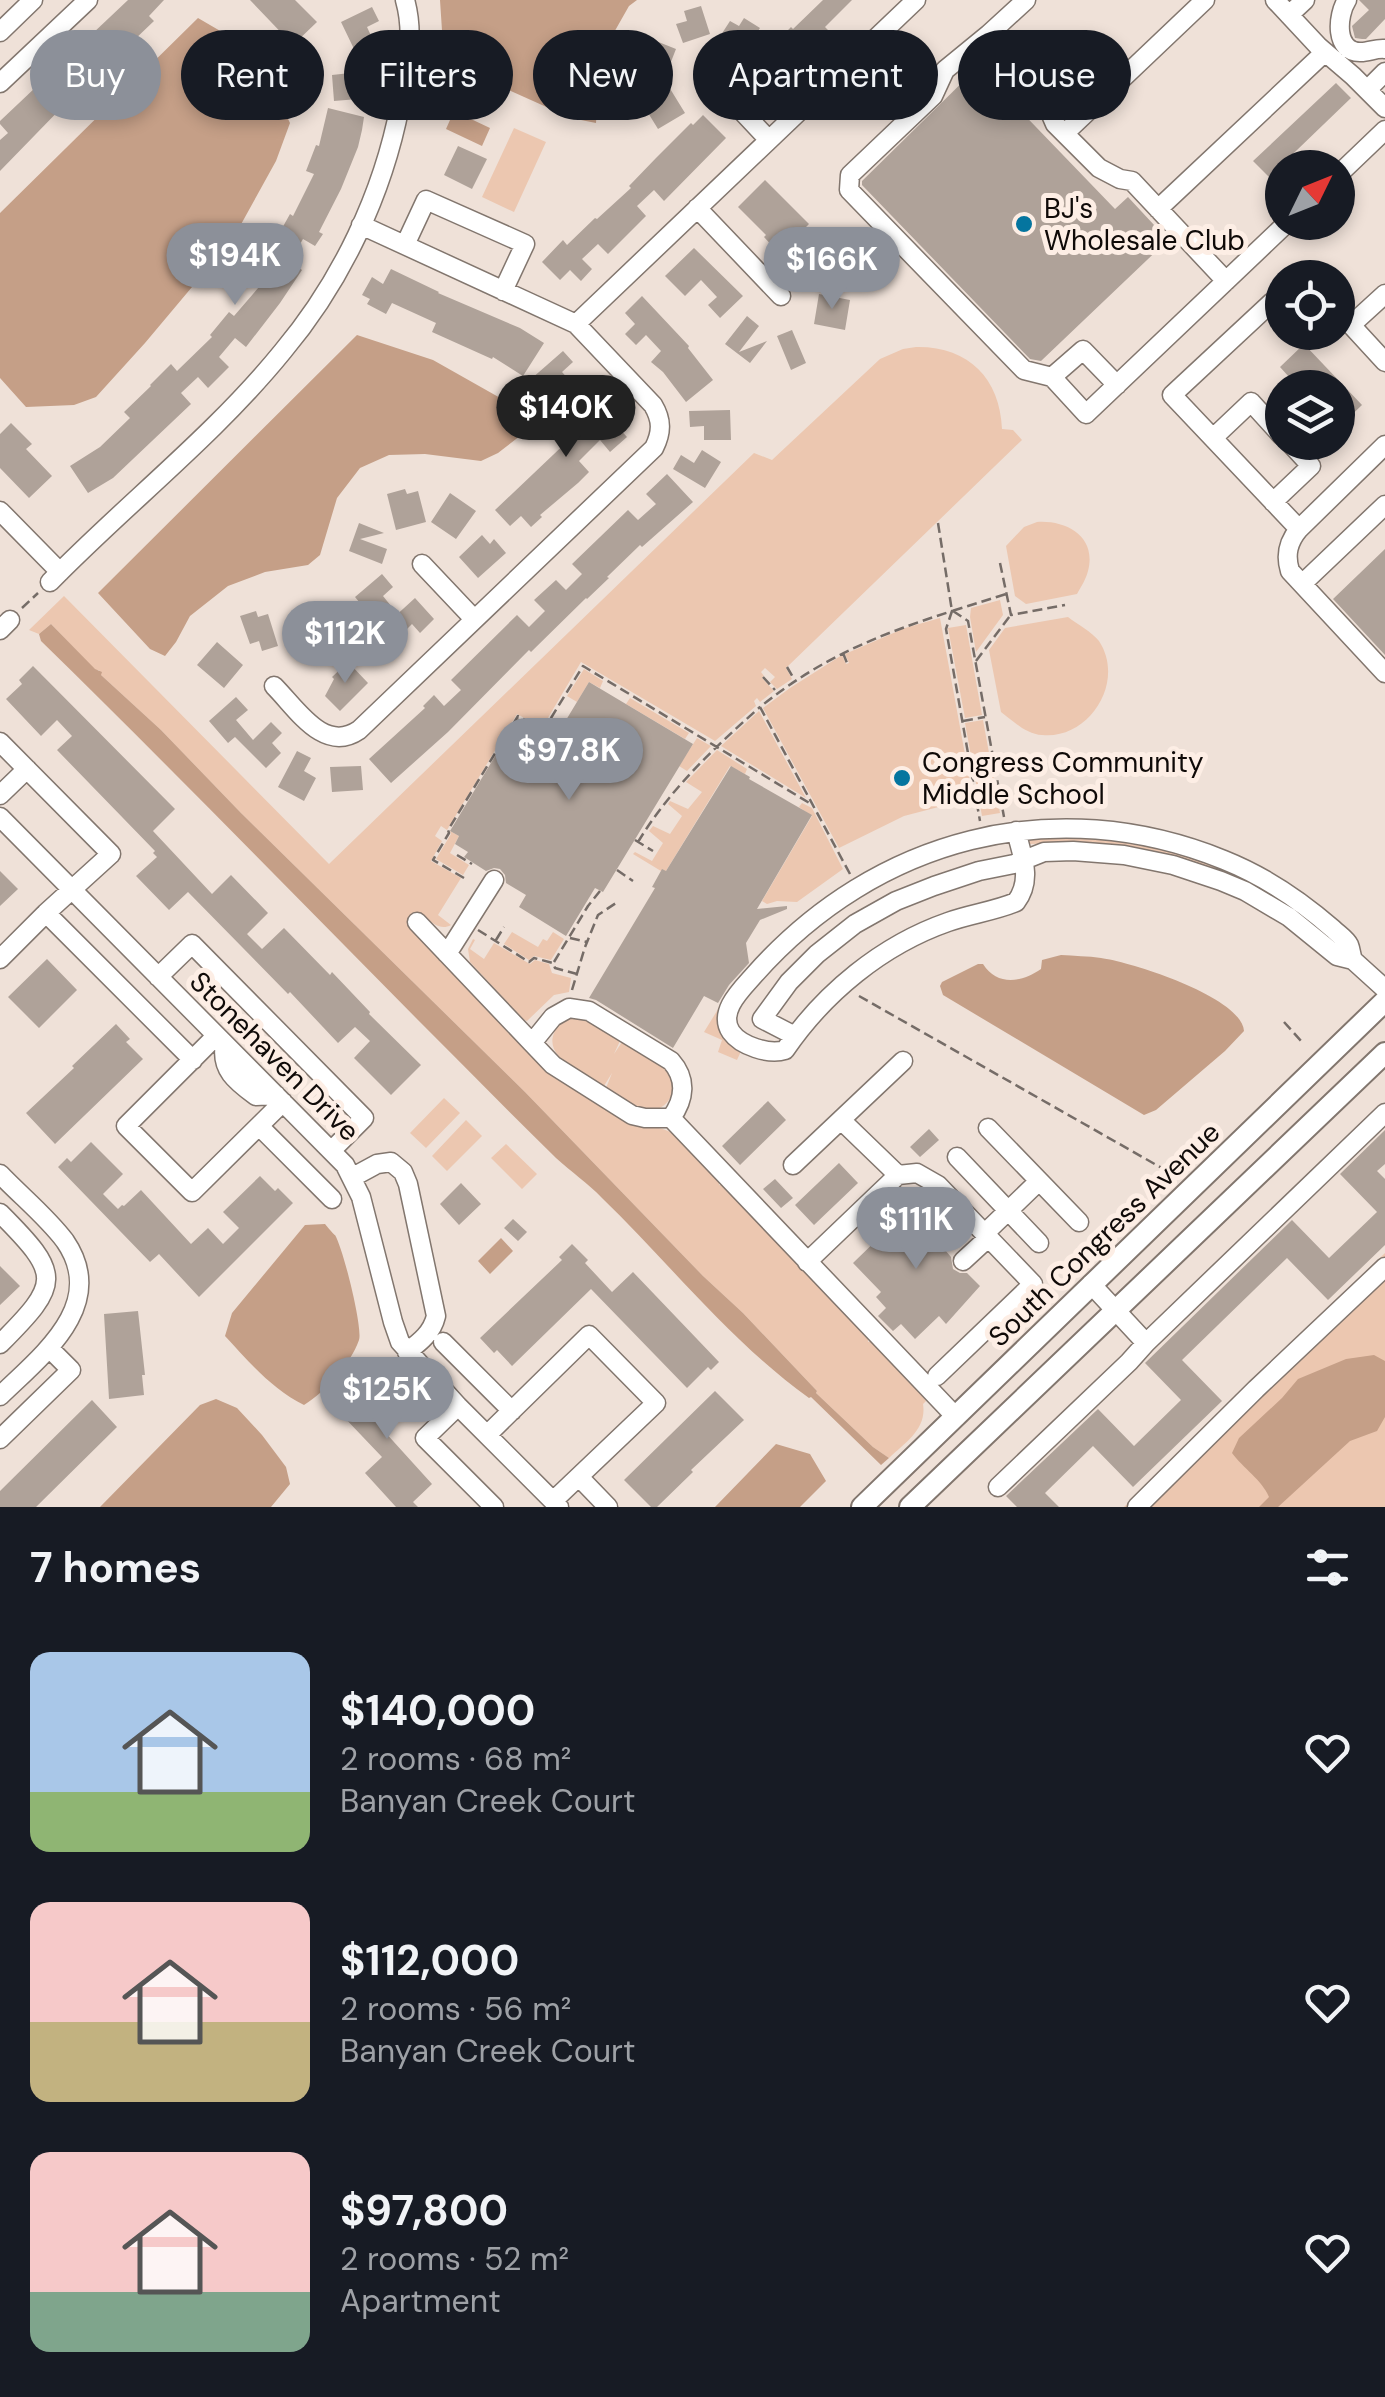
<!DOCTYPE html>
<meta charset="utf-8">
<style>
:root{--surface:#171b24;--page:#242831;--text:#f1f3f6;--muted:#9ea1a6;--accent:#8c9099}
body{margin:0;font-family:"DM Sans",sans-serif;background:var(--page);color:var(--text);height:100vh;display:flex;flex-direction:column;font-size:38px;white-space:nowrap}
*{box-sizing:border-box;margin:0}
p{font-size:32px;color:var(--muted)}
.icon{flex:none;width:55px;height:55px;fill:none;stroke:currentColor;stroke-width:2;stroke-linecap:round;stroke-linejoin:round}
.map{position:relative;height:1507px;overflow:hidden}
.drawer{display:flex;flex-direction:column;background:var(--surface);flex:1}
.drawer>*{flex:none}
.top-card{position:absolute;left:30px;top:30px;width:1325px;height:90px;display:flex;gap:20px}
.needle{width:65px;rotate:47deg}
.controls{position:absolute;left:1265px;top:150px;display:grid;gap:20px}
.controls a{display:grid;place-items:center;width:90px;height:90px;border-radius:50%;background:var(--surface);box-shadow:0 5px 15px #0003;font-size:50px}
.price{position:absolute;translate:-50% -85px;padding:0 22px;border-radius:35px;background:var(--accent);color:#fff;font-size:32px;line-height:65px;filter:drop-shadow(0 2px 5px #0008)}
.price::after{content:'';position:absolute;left:50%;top:60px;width:30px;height:22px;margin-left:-15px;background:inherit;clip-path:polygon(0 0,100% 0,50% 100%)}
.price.current{background:#222;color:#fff}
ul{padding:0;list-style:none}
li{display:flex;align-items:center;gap:30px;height:250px;padding:0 30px}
li span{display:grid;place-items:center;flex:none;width:280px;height:200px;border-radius:20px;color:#555}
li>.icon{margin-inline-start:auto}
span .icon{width:120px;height:120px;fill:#fffc;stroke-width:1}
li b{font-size:42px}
h2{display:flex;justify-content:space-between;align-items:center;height:120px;padding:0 30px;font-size:42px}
.pill{padding:0 35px;border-radius:45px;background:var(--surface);box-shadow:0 5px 15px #0003;font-size:35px;line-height:90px}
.pill.current{background:var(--accent);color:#fff}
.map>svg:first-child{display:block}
.green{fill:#ecc7b0}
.water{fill:#c59f87}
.building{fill:#afa299}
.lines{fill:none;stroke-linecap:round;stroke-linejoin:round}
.minor-casing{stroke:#82766e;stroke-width:21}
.major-casing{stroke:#82766e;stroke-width:24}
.path{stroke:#756c67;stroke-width:2.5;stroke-dasharray:10 5;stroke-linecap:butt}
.minor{stroke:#fff;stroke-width:18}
.major{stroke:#fff;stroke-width:20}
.poi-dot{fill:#05759f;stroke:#fdeee5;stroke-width:4}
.labels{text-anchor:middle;stroke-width:10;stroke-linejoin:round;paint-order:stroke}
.poi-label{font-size:28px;fill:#0f0a08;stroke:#fdeee5;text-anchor:start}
.street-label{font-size:28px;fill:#0f0a08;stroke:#fdeee5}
</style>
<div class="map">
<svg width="1385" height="1507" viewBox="0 0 1385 1507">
<rect width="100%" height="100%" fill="#efe1d8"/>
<!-- green -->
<path class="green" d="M514,128L546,142L514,212L482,197Z
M916,347C968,346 1000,378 1002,429L1013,430L1022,440L786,668L792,679L777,689L770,682L775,677L765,668L761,672L764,676L762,678L774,691L760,702L757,698L754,701L756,706L715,741L581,662L542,728L517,714L447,830L441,826L435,836L442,841L431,861L461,878L438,915L451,925C441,931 432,923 424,916L412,928L553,1077L629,1123C642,1128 656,1125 668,1131C685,1140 705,1167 719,1182V1185H722L868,1338V1342L871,1341L919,1392L926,1401L923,1404C927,1429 906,1442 889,1458L873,1447L816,1393L817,1391L743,1313L703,1276L525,1092L241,813L161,730L101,675L99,670H95C80,655 66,639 51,624L39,634L29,630L64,596L329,864L754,453L772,460L880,359L903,349Z
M1037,522C1067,520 1097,537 1088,571C1086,579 1081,587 1077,594L1026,604L1015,596L1006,546L1024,527Z
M1000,600L1003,615L976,652L970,617L971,608Z
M1068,617C1077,624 1092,632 1099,641C1126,682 1089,740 1042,735C1026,734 1013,721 1001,712L989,650L1005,628Z
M940,618L973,798L904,816L839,848L763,708L790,688L842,655L846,664L849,663L845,654L905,628Z
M966,625L982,715L965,718L948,628Z
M584,669L603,681L600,688L589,682L577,702L567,696Z
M630,698L689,733L685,739L626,704Z
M759,711L806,798L721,746Z
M983,720L1000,813L982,816L965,723Z
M697,738L711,746L687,771L679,766Z
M717,750L747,769L745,774L730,766L666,871H661L633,854L635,852L652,861L663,843L649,831L653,826L670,834L682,816L668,804L670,801L688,809L702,792L686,782Z
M802,803L812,808L843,869L797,902L777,901L767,904L762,901L812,816L799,807Z
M450,831L459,836L450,853L469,865L463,875L436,859L451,834Z
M1092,837C1150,845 1207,856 1259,885C1277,896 1294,909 1312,921L1310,923C1227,863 1133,838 1030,844L1027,839Z
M512,932L538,947L543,939L547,941L553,932L564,939L551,960L534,956L529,960L504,944Z
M473,939L475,940L470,949L484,959L494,943L530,964L535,960L549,964L552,973L571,978L569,992L554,995L527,1021L524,1020L470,962L468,949Z
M720,1006C716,1028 725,1037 742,1049L737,1060L718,1052L722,1040L704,1032Z
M575,1018L586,1020L620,1041L614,1054L622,1042C636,1051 661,1060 669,1074C673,1081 674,1091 670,1098C655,1125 623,1097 606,1088L612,1073L604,1086C586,1075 541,1058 555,1031C559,1022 566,1020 575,1018Z
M444,1098L460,1113L426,1148L410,1133Z
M466,1120L482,1136L447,1171L432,1156Z
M506,1144L537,1174L522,1189L491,1158Z
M1385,1253V1507H1124Z"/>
<!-- water -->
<path class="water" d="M440,0H637L629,6L604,50L598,88L596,123L571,118L444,61Z
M198,18L234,39L272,86L290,123L276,161L234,237L145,343L96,397L74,405L26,407L0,378V213Z
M454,111L490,128L482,146L446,129Z
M357,335L433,360L511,404L526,415L525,432L498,453L481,461L425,454L389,455L360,468L337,498L320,555L308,565L265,572L228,586L190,616L176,642L165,656L150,649L98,593Z
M51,624L95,669L102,672L101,675L161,730L241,813L525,1092L703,1276L743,1313L817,1391L816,1393L873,1447L889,1458L881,1465L811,1397L809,1398C731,1342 671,1265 602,1198C588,1183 571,1172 556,1158C509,1112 463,1065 416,1018C291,892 168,765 41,641L39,634Z
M1061,955C1074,956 1088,956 1101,958C1131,962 1242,997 1244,1031L1225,1051L1156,1110L1144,1115L943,995L940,986L942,982L978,964H983C997,986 1021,983 1041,969L1042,960Z
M325,1224C325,1224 334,1235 335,1235C343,1248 363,1328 359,1340C350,1365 326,1391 304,1405C272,1389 249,1362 225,1336L232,1313L305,1225Z
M501,1238L513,1251L490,1274L478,1261Z
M1374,1355L1385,1361V1417L1377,1431L1350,1441L1278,1507H1259L1269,1497C1262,1480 1243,1468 1232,1453L1239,1438L1282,1398L1298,1379L1346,1359Z
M216,1399L237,1408L262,1435L286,1467L290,1484L271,1507H100L200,1405Z
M776,1444L810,1454L826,1481L800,1507H715Z"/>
<!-- building -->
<path class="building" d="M128,0H164L149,16L154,21L132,42L127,36L99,63L97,62L65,94L70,99L0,171V140L8,133L0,124V121Z
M250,0H295L317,22L293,45Z
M823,0H852L825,27L835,37L779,90L770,80L759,91L744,76L791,27L793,29Z
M1359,0H1385V19L1366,39H1362L1355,38L1352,26L1369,10Z
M701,6L710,34L683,43L676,24L687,21L684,11Z
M372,7L379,21L367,27L373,40L354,49L341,22Z
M744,18L760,28L743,54L719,38L730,21L739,26Z
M641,35L676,49L665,77L630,63Z
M985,60L1015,91L1008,98L1115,209L1128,197L1168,240L1041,361L1030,359L862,185V181Z
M359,72L360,84L368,83L370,98L334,101L332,75Z
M1336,83L1351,98L1269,177L1253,161Z
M669,87L685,113L658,129L642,103Z
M328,108L364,117L362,130L358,147L341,189L319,232L323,234L315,246L303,239L290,261L302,270L280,303L246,347L235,338L219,357L229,367L208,388L198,377L181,393L191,404L113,478L88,493L70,466L100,447L130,418L124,412L151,386L150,385L171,364L177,371L212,337L210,335L229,312L234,316L265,280L252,271L269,246L271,248L290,214L293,216L314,174L306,171L316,145L319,146Z
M703,115L726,138L664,201L654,190L637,206L646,216L608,254L598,244L582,259L592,269L581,281L570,270L560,280L542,262L563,240L567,245L595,218L597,219L631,188L629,186L656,158L691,123L693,125Z
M458,146L487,159L472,189L444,175Z
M765,180L809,224L804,229L823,248L831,242L849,265L832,278L824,268L814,276L804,263L807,261L785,239L775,249L764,237L766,235L738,207Z
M694,248L743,296L720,318L708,305L717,297L701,280L685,296L665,276Z
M391,269L439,292L438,293L520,328L544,343L523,376L493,357L492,359L432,332L436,323L392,303L386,314L367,304L370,299L362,295L372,277L383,284Z
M819,294L850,300L845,330L814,324Z
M642,296L689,346L688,348L713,380L686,402L663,372L651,362L661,351L646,335L636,345L625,334L635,324L625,313Z
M747,316L759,326L739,352L767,341L750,363L725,344Z
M792,330L806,363L791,370L777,336Z
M1304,344L1362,405L1338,428V388H1299L1280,367Z
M563,351L573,362L562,372L571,382L550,400L531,379Z
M587,379L615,407L618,405L628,416L617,426L627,437L610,452L600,440L579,461L589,472L578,483L540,515L542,517L531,527L521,516L510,526L495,510L574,435L579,440L597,423L570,395Z
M730,410L731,440H704V426L690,427L689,411Z
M11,423L32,444L26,449L52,476L29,498L0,468V434Z
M702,450L721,462L705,488L673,469L681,455L694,463Z
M667,474L693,502L642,547L640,545L607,577L609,578L587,599L586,598L531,652L529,650L448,732L391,783L369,759L425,708L423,706L434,695L444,706L461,690L451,680L517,615L529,627L545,611L534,600L556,580L566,590L582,574L572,564L628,510L638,520L656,504L646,494Z
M405,489L407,494L418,491L426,522L396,530L387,494Z
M450,493L476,511L456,539L431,522Z
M359,523L384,533L360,539L387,549L382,564L349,551Z
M482,535L490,544L494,539L506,553L478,578L459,557Z
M1385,549V655L1333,599Z
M382,574L393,587L383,596L391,606L374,620L355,597Z
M415,598L434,619L420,633L412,624L404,632L392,619Z
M256,611L258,617L268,614L278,646L262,651L259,641L250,644L240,616Z
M320,617L332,628L327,634L337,643L324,659L313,650L303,661L291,650Z
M217,642L243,665L224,688L197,665Z
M348,662L368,683L340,711L325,696L334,679L332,677Z
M33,666L175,809L153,831L212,894L231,875L268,913L247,934L262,949L284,928L330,975L332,972L370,1012L369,1014L421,1065L391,1095L354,1058L370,1041L355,1027L338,1043L290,992L288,994L188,892L169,910L136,876L157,857L153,853L155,851L57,750L72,736L57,720L41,736L6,699L22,684L19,680Z
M589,682L693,744L603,892L595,888L566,936L519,907L526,895L506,883L505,875L500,869L494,868L486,871L464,857L468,852L455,844L459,836L450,831L518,718L554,740Z
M236,697L248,710L236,720L253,740L271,722L282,733L272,743L281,753L266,768L235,737L228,743L209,721Z
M297,751L311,758L304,771L316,778L304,801L278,787Z
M361,766L363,790L332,792L330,767Z
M731,766L750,777L749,779L812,815L757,909L787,906V909L760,920L746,943L749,963L729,985L718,1003L704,996L673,1048L596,1000L589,998L655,888L652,887L662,869L666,871Z
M0,871L18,889L0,906Z
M47,959L77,990L39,1028L8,997Z
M116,1024L130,1039L126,1042L143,1059L55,1144L26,1113L74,1068L72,1066Z
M768,1101L786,1120L740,1165L722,1146Z
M929,1129L939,1140L920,1157L910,1147Z
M1385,1130V1164L1377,1171L1385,1179V1245L1328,1300L1287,1258L1182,1360L1222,1401L1133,1487L1093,1446L1045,1493L1059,1507H1017L1006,1496L1098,1409L1134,1446L1181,1400L1145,1363L1292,1220L1329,1258L1377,1212L1340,1174Z
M91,1142L123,1174L103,1194L118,1209L122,1205L124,1206L141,1190L191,1244L208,1228L223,1244L239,1228L223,1212L260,1176L275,1191L278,1188L293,1203L199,1297L159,1254L150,1262L58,1167L67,1158L71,1162Z
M839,1163L858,1183L814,1225L795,1205Z
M775,1179L793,1198L781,1208L763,1189Z
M461,1183L481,1204L459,1225L440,1204Z
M920,1198L949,1228L939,1238L948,1247L945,1250L951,1257L953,1269L960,1273H967L980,1286L946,1324L939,1316L915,1339L901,1324L893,1331L878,1316L886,1308L876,1297L881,1292L853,1263Z
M513,1219L527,1232L518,1241L504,1228Z
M572,1244L588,1260L585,1263L612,1292L633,1272L719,1362L711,1370L708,1367L687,1388L591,1289L512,1366L497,1350L494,1353L480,1338L562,1260L559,1257Z
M0,1266L20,1286L0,1305Z
M138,1311L145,1375H142L144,1395L109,1399L104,1314Z
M384,1372L398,1385L394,1388L410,1405L384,1431L432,1484L413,1502L418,1507H396L365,1473L382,1457L341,1414Z
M715,1391L744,1420L691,1470L693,1472L657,1507H651L624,1480Z
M92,1400L117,1427L36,1507H0V1491Z"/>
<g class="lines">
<defs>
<path id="minor" d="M1026,0L989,34L1039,87L1055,124L1099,168L1120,179L1132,181L1226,281
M1275,0L1318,46L1353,76L1385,108
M1347,0C1337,15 1334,53 1361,52C1369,52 1376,48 1385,49
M1289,15L1305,0
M0,32L33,0
M989,34L945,70L933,96L850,175L849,190L1024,370L1052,377
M707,74L769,140
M0,83L88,0
M1367,90L1385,72
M1065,133L1205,0
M1338,175L1385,130
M697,208L781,296
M1158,209L1325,52
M405,245L426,200L525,244L503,291
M1385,294L1351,325L1385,362
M1272,302L1172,395L1299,529
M1338,310L1351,325
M576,324L916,0
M1117,385L1083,350L1052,377L1086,414L1288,222
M1213,438L1251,402L1282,436
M1385,445L1299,529C1288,542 1285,555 1290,571L1385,673
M1273,502L1311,466L1289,442
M0,511L60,572
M422,564L474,619
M50,582C126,504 214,436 283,351C341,282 383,194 400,105C407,70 415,35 405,0
M1302,584L1385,505
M0,630L10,620
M274,686C297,709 324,754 359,730L654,448C662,432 662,420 653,405L576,324L361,225
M0,742L111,854L46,913
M0,795L27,769
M0,817L345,1165L361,1197L393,1322L400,1342L458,1406L559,1507
M1016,831C1022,855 1033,880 1016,902C995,911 970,914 948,922C882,945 824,993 785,1050C769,1055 741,1046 731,1032C717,1011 743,988 755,974C876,838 1054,791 1224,860C1264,876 1301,901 1333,929C1338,934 1346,939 1349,945C1351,950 1351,955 1353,960
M417,922L532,1043
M447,954L494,880
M0,959L46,913L193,1060
M158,977L192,944L364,1118L332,1150
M569,1008L589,1011L671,1061C687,1079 685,1099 671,1118H645L632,1115L553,1065L532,1043L553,1017Z
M216,1036L126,1126L192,1192L283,1102
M795,1036L762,1019L789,982L817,954L855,924L896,901L934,886L979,871L1014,864L1044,852L1073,851L1124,855L1173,865L1221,881L1245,891L1289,917L1337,956L1353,960L1385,989
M225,1044C220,1070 237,1082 256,1096L276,1095
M671,1118L956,1417
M259,1126L332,1199
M988,1128L1079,1222
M957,1157L1039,1243
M793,1165L903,1061
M0,1174C21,1196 47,1217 65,1241C109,1305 41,1356 0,1396
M898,1175L917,1173L938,1185L1033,1284L937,1376
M353,1177L377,1164L391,1162L403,1172L408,1184L436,1316C432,1333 420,1342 407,1352
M0,1213C62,1275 61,1283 0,1344
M984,1234L1039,1181
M963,1261L988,1238
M807,1262L898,1175L841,1120
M1091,1284L1146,1343L1385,1113
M443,1342L512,1411
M458,1406L425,1438L494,1507
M487,1435L589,1335L656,1403L553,1501
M0,1439L71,1370L49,1348
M579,1477L608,1507
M998,1487L1129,1362L1146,1343
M1137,1507L1256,1389L1385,1267"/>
<path id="major" d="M862,1507L1385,1001
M910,1507L1385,1053"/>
</defs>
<!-- minor casing -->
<use href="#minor" class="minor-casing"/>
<!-- major casing -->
<use href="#major" class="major-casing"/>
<!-- path -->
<path class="path" d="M938,523L952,611L1006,594
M1000,563L1011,615L1065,605
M22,608L38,593
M953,611L968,621L1004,817
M843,653L847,663
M976,661L1010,616
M787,667L794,679
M763,677L775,690
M963,721L985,717
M543,731L583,666L811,804
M635,840L653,851
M638,842C670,789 714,748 760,707
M457,855L472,864
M617,870L633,881
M850,874L760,707C822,657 878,635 952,611L946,629L980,821
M464,878L433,860L449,833L448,830L518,716L555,737
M478,930L529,962L534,958L553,963L555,968L577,974
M570,938L587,942
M496,940L504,927
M554,962L588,906L600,891
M572,990L585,947L598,915L616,903
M859,996L1167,1171
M1284,1022L1302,1042"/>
<!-- minor -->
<use href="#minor" class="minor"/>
<!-- major -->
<use href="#major" class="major"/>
</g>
<!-- markers -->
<g class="poi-dot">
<circle cx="1024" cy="224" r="10"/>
<circle cx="902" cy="778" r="10"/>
</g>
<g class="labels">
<!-- poi labels -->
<g class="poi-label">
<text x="1044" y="218">BJ's<tspan x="1044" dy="32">Wholesale Club</tspan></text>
<text x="922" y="772">Congress Community<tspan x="922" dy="32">Middle School</tspan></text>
</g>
<!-- street labels -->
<g class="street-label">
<text transform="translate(275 1056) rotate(45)" y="10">Stonehaven Drive</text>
<text transform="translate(1104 1234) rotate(-44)" y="10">South Congress Avenue</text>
</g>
</g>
</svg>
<div class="controls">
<a><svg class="needle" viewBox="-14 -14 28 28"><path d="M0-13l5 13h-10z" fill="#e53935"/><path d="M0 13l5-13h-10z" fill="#9ea1a6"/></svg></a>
<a><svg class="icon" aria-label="locate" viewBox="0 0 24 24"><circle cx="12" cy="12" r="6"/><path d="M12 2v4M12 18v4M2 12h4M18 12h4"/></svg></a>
<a><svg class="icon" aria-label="layers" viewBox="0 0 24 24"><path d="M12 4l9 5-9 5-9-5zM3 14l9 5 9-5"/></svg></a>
</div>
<b class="price" style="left:235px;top:308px">$194K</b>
<b class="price" style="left:832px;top:312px">$166K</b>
<b class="price current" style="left:566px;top:460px">$140K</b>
<b class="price" style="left:345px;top:686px">$112K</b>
<b class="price" style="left:569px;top:803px">$97.8K</b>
<b class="price" style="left:916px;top:1272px">$111K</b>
<b class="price" style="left:387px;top:1442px">$125K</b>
<div class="top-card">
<a class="pill current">Buy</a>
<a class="pill">Rent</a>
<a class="pill">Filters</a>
<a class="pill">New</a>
<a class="pill">Apartment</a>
<a class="pill">House</a>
</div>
</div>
<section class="drawer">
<h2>7 homes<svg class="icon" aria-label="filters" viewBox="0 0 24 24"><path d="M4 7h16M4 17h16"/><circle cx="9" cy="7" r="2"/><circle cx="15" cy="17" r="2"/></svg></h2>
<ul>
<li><span style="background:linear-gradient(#a9c7e8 70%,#8fb573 0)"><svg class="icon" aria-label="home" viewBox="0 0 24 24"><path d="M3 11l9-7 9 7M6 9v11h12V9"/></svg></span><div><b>$140,000</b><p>2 rooms · 68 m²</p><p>Banyan Creek Court</p></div><svg class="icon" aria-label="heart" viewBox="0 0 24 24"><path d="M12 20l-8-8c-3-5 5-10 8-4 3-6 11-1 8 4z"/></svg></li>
<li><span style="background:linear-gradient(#f6c9c9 60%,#c2b280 0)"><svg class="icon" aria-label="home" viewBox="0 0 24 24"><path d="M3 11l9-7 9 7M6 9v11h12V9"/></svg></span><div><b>$112,000</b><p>2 rooms · 56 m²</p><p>Banyan Creek Court</p></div><svg class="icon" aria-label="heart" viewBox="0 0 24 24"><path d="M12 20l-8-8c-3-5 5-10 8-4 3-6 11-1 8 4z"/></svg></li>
<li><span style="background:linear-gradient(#f6c9c9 70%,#7fa58c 0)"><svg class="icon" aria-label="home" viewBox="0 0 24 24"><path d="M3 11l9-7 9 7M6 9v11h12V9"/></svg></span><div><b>$97,800</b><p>2 rooms · 52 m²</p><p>Apartment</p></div><svg class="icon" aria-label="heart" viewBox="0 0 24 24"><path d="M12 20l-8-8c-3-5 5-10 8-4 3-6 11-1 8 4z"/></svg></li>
</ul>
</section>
